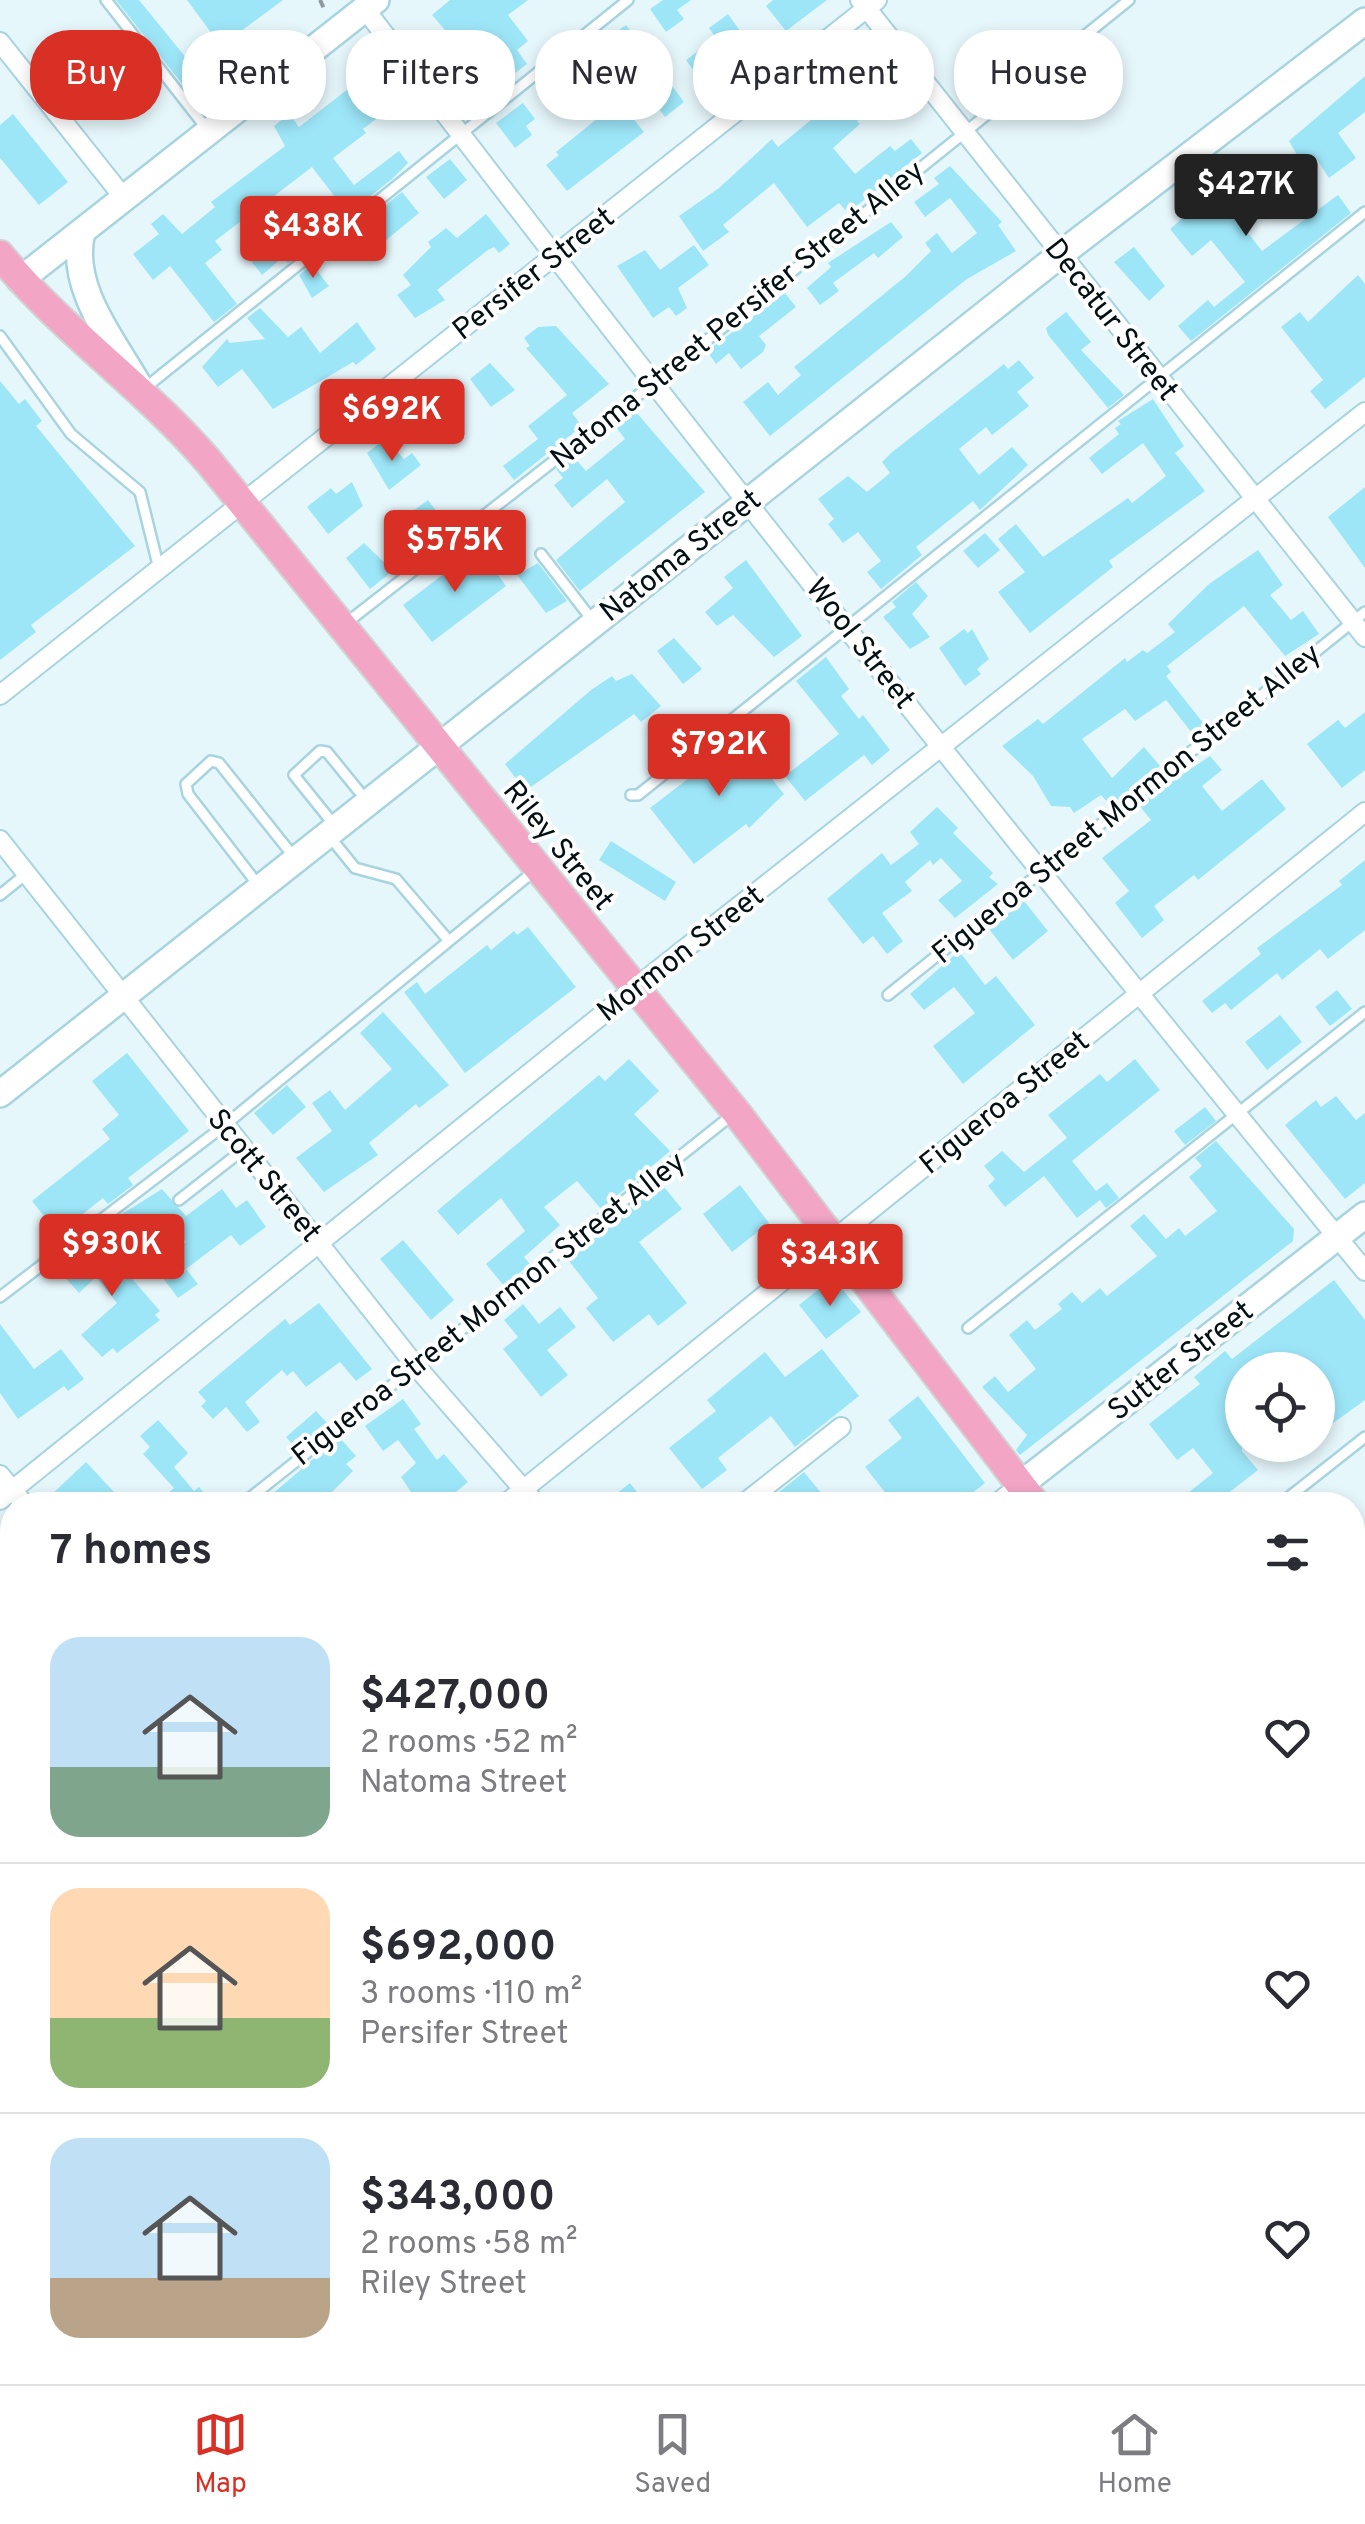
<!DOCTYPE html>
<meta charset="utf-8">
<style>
:root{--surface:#fff;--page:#f7f7f7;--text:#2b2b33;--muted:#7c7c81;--line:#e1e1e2;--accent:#d93025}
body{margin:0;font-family:Overpass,sans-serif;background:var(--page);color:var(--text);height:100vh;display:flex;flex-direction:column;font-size:38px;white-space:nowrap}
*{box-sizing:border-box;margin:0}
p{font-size:32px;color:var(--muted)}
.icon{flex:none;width:55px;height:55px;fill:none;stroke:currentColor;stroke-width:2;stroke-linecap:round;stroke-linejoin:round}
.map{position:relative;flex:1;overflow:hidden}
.side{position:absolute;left:0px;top:1492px;width:1365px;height:892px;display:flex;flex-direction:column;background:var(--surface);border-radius:40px 40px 0 0;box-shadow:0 5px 15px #0003}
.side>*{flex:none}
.banner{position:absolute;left:30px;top:30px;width:1305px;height:90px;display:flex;gap:20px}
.tools{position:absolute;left:1225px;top:1352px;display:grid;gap:20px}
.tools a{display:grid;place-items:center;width:110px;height:110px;border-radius:50%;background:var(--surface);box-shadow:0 5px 15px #0003;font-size:50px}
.price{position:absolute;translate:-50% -85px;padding:0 22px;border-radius:10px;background:var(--accent);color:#fff;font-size:32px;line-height:65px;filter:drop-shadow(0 2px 5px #0008)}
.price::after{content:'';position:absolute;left:50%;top:60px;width:30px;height:22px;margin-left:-15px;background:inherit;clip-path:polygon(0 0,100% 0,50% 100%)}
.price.on{background:#222;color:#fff}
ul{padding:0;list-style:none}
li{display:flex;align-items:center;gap:30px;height:250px;padding:0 50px}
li+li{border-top:2px solid var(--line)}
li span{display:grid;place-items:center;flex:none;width:280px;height:200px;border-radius:30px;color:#555}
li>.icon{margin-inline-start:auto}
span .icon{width:120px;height:120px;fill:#fffc;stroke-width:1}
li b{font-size:42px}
h2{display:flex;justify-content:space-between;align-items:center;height:120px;padding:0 50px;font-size:42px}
.chip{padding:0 35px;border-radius:40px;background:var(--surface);box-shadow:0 5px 15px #0003;font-size:35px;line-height:90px}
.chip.on{background:var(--accent);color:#fff}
.tab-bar{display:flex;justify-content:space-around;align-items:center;height:140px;border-top:2px solid var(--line);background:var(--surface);font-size:28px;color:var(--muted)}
.tab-bar a{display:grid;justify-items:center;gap:5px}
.tab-bar .on{color:var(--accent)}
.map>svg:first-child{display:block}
.green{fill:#f7abc6}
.water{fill:#6bcbe1}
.building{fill:#9de6f8}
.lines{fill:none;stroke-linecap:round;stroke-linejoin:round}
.lane-casing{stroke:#a8d4df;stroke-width:14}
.street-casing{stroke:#a8d4df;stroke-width:22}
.secondary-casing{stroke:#a8d4df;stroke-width:30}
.primary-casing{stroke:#d1d4d5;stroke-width:32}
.path{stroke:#8b9b9f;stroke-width:4;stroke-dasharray:8 8;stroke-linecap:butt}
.lane{stroke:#fff;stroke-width:9}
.street{stroke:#fff;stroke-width:18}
.secondary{stroke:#fff;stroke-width:25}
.primary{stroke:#f2a5c5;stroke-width:28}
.labels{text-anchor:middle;stroke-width:8;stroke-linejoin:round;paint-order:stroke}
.street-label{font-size:30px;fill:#021014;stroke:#fff}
</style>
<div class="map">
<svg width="1365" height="2384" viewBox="0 0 1365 2384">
<rect width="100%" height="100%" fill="#e6f7fc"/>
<!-- green -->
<path class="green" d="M1353,1848L1365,1853V2384H579L595,2372H1352Z"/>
<!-- water -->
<path class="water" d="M1353,2231L1365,2235V2384H1291L1316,2373L1352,2372Z"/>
<!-- building -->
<path class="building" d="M116,0H139L205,81L190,94Z
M187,0H283L221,46Z
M450,0H528L508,15L528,41L517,50L527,64L493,90L483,77L471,87L433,40L445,30L432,15Z
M663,0H691L677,10L684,19L666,32L650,9Z
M773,0H827L786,31L766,6Z
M728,14L750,45L716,69L720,74L704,85L686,60L716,38L709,28Z
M626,25L638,41L619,56L606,39Z
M582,54L603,81L569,106L550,84Z
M874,60L897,90L857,121L860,124L833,148L855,174L890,146L895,151L911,139L922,153L848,213L839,203L807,227L774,183L723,225L729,232L703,251L679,216L719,188L772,139L778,147L817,115L812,110Z
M658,67L684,102L665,117L638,82Z
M378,73L391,91L379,107L384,113L363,129L366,133L333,158L354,185L399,151L408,163L392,179L348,214L312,167L261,206L302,251L288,263L283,257L262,275L248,257L264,243L245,218L215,241L222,250L205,263L237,304L214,322L170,266L153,280L133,254L159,234L151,224L163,214L182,234L215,207L211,202L285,146L274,126L289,114L299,127L366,75L369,80Z
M1365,76V112L1338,133L1356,158L1329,178L1316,158L1304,167L1289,141Z
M619,101L644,132L567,191L546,165L559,155L556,152Z
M523,103L535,119L526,126L532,135L515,148L496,123Z
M13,114L68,182L39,205L0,158V125Z
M450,159L467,180L444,199L426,177Z
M950,166L1002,222L998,225L1016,251L967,279L770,436L743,402L768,382L778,395L801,375L794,367L906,276L931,251L925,243L937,233L952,253L977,233L950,198L925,217L914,202L939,184L934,178Z
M1247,166L1276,203L1244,228L1262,251L1338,195L1351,213L1191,341L1178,326L1208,300L1214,307L1245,282L1211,240L1192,256L1170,229L1192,210L1190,207Z
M402,192L419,213L368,255L354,238L362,232L358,227Z
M486,214L510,244L499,253L494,247L488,250L437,290L445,300L415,318L397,295L411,285L403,275L431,247L428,242L446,228L457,238Z
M891,222L903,237L878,258L874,253L833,283L839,291L820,305L807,288L831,267L828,263Z
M694,245L709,265L678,288L687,308L676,316L669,307L653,318L617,266L645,250L660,270Z
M1134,247L1165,286L1149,301L1114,262Z
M312,264L329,286L312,298L299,275Z
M1358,275L1365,284V377L1325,409L1310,391L1323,380L1281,327L1300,312L1308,322Z
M785,293L796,307L759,336L766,345L763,352L741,369L729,353L716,364L707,351Z
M260,308L288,337L301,327L320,353L357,322L376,349L356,365L353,362L273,409L242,369L218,387L202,367L227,339L230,343L265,339L247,318Z
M1066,312L1091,342L1081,350L1124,395L1108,408L1048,335L1046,328Z
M556,326L609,384L572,413L582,426L514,480L503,466L538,439L528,426L567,395L526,348L530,346L524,338L538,327Z
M1019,360L1034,378L1017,392L1029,406L992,435L986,427L959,449L979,475L1012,447L1028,465L980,510L973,501L916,547L922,555L881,589L867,572L881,561L858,532L843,543L828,524L834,519L818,499L848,476L867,492L890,473L882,462L891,453L1004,364L1008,369Z
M490,363L515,390L491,407L470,379Z
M0,381L19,404L25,399L42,421L36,426L135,546L31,625L36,632L0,660Z
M1153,399L1184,446L1175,453L1205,491L1109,561L1113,567L1030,633L998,592L1025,572L998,539L1016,524L1043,557L1128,498L1132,503L1166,476L1143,443L1102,474L1089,458L1119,434L1115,428L1121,424L1118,421Z
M635,411L705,492L580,591L556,560L625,502L607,479L572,508L554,485L563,478L556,469L573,456L586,471L625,439L615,426Z
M385,439L404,459L412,453L421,465L389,490L367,453Z
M352,482L363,506L328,534L307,507L331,488L336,494Z
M1365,487V568L1328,517Z
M428,500L445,523L422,540L405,517Z
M985,533L1000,550L978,568L963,551Z
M364,543L393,571L370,589L346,558Z
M478,548L506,586L432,642L403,605Z
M1258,550L1283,585L1270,595L1291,620L1303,611L1319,634L1285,656L1244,606L1167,666L1171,672L1166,676L1204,724L1192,733L1166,700L1135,721L1125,709L1082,739L1112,778L1144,747L1160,766L1111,806L1101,795L1074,813L1070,807L1051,806L1033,776L1002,746L1038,719L1043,724L1125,658L1127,662L1143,650L1147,653L1175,632L1168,624L1209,584Z
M746,560L802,636L774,657L733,615L717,626L705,612L733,588L724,577Z
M538,563L567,601L546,613L517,575Z
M916,582L928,596L912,614L930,637L910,649L883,617L896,607L892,602Z
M964,629L968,633L972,629L989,659L977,669L981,674L965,686L939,648Z
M674,638L702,669L683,684L657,651Z
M826,657L849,689L841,696L859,719L863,715L890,750L872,765L864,755L805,801L785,776L839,734L796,681Z
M632,674L661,706L641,722L634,714L528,789L522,787L505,764L591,690L612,676L616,681Z
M1365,712V770L1342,788L1307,744L1338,720L1345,728Z
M753,729L767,745L754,756L784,794L749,828L746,824L694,864L650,808Z
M1210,756L1222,770L1202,786L1222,811L1262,779L1286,809L1198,880L1194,875L1154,906L1164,920L1142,938L1115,903L1129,891L1102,858L1151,820L1138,804Z
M937,807L958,828L953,833L993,873L989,877L998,884L955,918L938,900L962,881L941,858L933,865L930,860L905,882L912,891L882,913L903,941L887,954L873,936L863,944L827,899L882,853L891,865L919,844L910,832Z
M611,841L676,882L665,901L599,860Z
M1365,860V930L1328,959L1320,949L1282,980L1277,973L1231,1010L1225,1003L1212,1013L1202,1001L1261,954L1257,948L1342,885L1339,881Z
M1024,901L1048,931L1013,960L989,929Z
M528,927L576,987L465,1073L404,992L417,982L425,994L487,945L491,950L514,931L517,935Z
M959,951L985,985L996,976L1035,1025L963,1084L933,1046L975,1013L954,987L924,1010L910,994Z
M1337,990L1352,1009L1330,1026L1315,1007Z
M383,1012L449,1085L419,1108L416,1104L369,1143L378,1155L324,1192L296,1158L332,1131L312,1103L330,1090L345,1110L392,1069L360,1033Z
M1280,1015L1302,1042L1267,1070L1245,1042Z
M127,1053L189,1131L128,1178L133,1185L108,1204L103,1198L79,1217L84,1223L62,1239L32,1201L110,1139L102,1129L119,1115L92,1081Z
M629,1059L659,1091L634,1114L670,1151L601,1209L577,1181L544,1207L560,1225L524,1257L530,1264L504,1286L486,1264L525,1231L501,1198L458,1235L437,1211L599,1075L605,1081Z
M1135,1059L1160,1090L1072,1161L1096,1191L1107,1183L1119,1198L1106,1208L1100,1200L1077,1218L1044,1176L1005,1207L988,1186L995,1179L984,1166L1002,1151L1024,1172L1067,1138L1048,1115L1100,1074L1107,1082Z
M287,1085L306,1107L273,1135L254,1113Z
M1336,1096L1356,1120L1365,1113V1183L1345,1199L1285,1125L1316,1100L1321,1107Z
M1205,1107L1216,1121L1185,1145L1174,1131Z
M1216,1141L1294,1229L1293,1241L1020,1455L1016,1450L1027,1435L982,1387L995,1376L1008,1392L1036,1369L1009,1335L1027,1320L1035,1330L1062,1309L1058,1304L1072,1292L1082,1303L1100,1288L1107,1296L1157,1256L1130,1226L1144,1214L1166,1239L1179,1228L1185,1236L1217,1211L1189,1177L1202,1166L1195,1158Z
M660,1182L682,1209L639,1242L687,1303L658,1326L649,1314L613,1342L586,1308L598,1298L569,1261Z
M740,1185L769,1223L732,1252L703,1214Z
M162,1189L186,1216L222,1189L236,1208L247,1200L266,1227L240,1246L231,1235L186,1269L198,1284L178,1298L154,1266L186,1242L160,1214L131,1235L117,1217Z
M94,1235L160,1311L155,1315L160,1320L117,1353L113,1348L102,1357L81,1335L117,1303L96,1277L79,1293L63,1275L80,1260L73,1252Z
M403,1240L454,1300L431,1320L380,1259Z
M833,1278L861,1312L826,1339L799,1305Z
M1334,1280L1365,1320V1400L1318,1434V1370H1242V1451L1258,1470L1213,1505H1173L1213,1473L1193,1448L1177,1460L1149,1424L1200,1384L1194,1377L1225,1351L1232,1359Z
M319,1303L372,1369L356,1381L340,1362L306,1387L293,1371L287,1376L282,1370L245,1402L260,1422L247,1432L226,1407L213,1419L201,1406L206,1401L198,1392L285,1319L290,1325Z
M523,1304L539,1324L560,1307L576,1327L547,1350L568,1375L541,1397L503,1349L518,1337L504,1320Z
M0,1324L34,1369L61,1349L84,1379L68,1391L64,1386L18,1419L0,1393Z
M822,1349L859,1396L795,1447L771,1416L718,1458L727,1470L702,1489L669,1448L716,1411L707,1400L765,1352L785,1377Z
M918,1396L985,1483L957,1505H895L865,1467L902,1438L888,1420Z
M403,1399L421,1424L414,1429L437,1460L444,1454L468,1482L440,1505H400L413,1495L401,1477L416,1463L398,1440L383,1451L365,1426Z
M316,1411L329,1425L297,1450L286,1437Z
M158,1420L188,1453L174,1467L194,1491L199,1487L214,1505H154L174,1488L143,1454L150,1447L140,1436Z
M339,1437L356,1456L346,1464L353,1471L319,1505H276L270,1496Z
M86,1462L115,1493L103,1505H57L49,1497Z
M804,1472L831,1505H763Z
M630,1483L647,1505H602Z"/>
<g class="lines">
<defs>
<path id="lane" d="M106,0L207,129
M0,336L71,434L140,492L159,569
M145,388L628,0
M541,554L593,621
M345,624L655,382L1129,0
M631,795H638L1365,212
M335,826L294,775L320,751L327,752L366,800
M330,837L355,868L396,879L449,941
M259,886L188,794L186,784L211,761L219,763L294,857
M0,895L26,874
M888,995L1365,612
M179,1200L244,1149
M0,1297L225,1125L533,872
M968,1328L1365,1012
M864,1502L866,1505
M241,1505L732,1115
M1279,1505L1365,1437
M0,1696L12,1687
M0,2094L12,2084
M137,2384L152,2372"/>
<path id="street" d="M860,0L1365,637
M365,9C690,436 1025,856 1365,1271
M0,42L124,198
M0,695L877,0
M0,840L415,1365L537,1505
M0,1475L25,1505
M0,1500L634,989L1365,412
M504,1505L1365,812
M742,1505L841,1427
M995,1505L1020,1485
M1352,1740L1365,1753
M0,1897L12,1888
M0,2124L12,2140
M0,2293L12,2283
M196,2372L204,2384
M377,2384L395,2372"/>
<path id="secondary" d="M82,232C68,287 113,340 139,386
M20,280L376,0
M0,1094L1061,254L1365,21
M1020,1485L1365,1215
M1352,1623L1365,1613"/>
<path id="primary" d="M0,255C62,331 145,387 209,462L736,1112L1036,1505
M774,2384L778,2372"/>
</defs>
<!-- lane casing -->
<use href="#lane" class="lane-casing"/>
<!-- street casing -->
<use href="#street" class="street-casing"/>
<!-- secondary casing -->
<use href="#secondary" class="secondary-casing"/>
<!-- primary casing -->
<use href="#primary" class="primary-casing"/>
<!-- path -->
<path class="path" d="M320,0L326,13
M1352,1799L1364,1811
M1352,2151L1362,2144
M622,2372L634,2384
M1015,2372L1031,2384
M1116,2372L1156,2384
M598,2384L614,2372
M749,2384L751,2372
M1045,2384L1074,2372
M1230,2384L1237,2372"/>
<!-- lane -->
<use href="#lane" class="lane"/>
<!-- street -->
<use href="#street" class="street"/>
<!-- secondary -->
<use href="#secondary" class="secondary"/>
<!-- primary -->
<use href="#primary" class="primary"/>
</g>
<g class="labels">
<!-- street labels -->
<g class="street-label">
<text transform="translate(533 273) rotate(-38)" y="10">Persifer Street</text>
<text transform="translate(737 314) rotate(-39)" y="10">Natoma Street Persifer Street Alley</text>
<text transform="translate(1112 319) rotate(52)" y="10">Decatur Street</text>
<text transform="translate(680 555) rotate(-38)" y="10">Natoma Street</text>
<text transform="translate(861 643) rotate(52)" y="10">Wool Street</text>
<text transform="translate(1126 803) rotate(-39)" y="10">Figueroa Street Mormon Street Alley</text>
<text transform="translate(559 845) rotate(51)" y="10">Riley Street</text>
<text transform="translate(680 953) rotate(-38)" y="10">Mormon Street</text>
<text transform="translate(1004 1102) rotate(-39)" y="10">Figueroa Street</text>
<text transform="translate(265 1175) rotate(51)" y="10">Scott Street</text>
<text transform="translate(488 1308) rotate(-38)" y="10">Figueroa Street Mormon Street Alley</text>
<text transform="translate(1180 1360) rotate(-38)" y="10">Sutter Street</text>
</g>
</g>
</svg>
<div class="tools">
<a><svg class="icon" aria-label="locate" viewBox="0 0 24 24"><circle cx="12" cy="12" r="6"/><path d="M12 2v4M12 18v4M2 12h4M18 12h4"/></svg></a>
</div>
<b class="price on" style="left:1246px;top:239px">$427K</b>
<b class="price" style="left:313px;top:281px">$438K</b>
<b class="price" style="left:392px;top:464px">$692K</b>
<b class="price" style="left:455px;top:595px">$575K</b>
<b class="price" style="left:719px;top:799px">$792K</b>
<b class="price" style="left:112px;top:1299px">$930K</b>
<b class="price" style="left:830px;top:1309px">$343K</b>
<div class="banner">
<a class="chip on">Buy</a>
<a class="chip">Rent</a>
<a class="chip">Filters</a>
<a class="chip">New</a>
<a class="chip">Apartment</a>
<a class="chip">House</a>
</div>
<section class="side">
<h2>7 homes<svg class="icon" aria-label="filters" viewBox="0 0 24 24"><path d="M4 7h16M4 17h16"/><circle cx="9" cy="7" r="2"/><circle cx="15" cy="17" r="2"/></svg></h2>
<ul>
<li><span style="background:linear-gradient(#bfe0f5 65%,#7fa58c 0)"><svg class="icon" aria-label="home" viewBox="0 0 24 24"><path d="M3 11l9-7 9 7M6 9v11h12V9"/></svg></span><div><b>$427,000</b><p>2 rooms · 52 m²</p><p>Natoma Street</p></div><svg class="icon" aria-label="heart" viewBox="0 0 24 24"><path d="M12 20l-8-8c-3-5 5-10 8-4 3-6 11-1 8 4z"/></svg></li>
<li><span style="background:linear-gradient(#ffd9b3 65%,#8fb573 0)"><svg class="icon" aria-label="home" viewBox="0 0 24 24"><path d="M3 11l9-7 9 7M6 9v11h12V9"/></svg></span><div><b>$692,000</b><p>3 rooms · 110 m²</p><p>Persifer Street</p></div><svg class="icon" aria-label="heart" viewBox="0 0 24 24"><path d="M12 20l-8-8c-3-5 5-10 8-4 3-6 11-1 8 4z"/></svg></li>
<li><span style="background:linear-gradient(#bfe0f5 70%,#b9a48a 0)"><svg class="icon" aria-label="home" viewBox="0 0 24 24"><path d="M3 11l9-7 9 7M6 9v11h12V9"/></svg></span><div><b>$343,000</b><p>2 rooms · 58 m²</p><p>Riley Street</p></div><svg class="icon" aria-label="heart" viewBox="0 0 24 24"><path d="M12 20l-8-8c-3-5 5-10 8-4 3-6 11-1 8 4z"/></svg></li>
</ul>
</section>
</div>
<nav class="tab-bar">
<a class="on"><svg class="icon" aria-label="map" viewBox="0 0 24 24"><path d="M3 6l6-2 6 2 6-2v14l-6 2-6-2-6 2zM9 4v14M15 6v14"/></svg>Map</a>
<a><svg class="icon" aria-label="saved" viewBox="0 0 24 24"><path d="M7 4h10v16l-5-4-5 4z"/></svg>Saved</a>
<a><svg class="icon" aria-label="home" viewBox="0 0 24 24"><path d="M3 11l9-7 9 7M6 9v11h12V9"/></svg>Home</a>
</nav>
